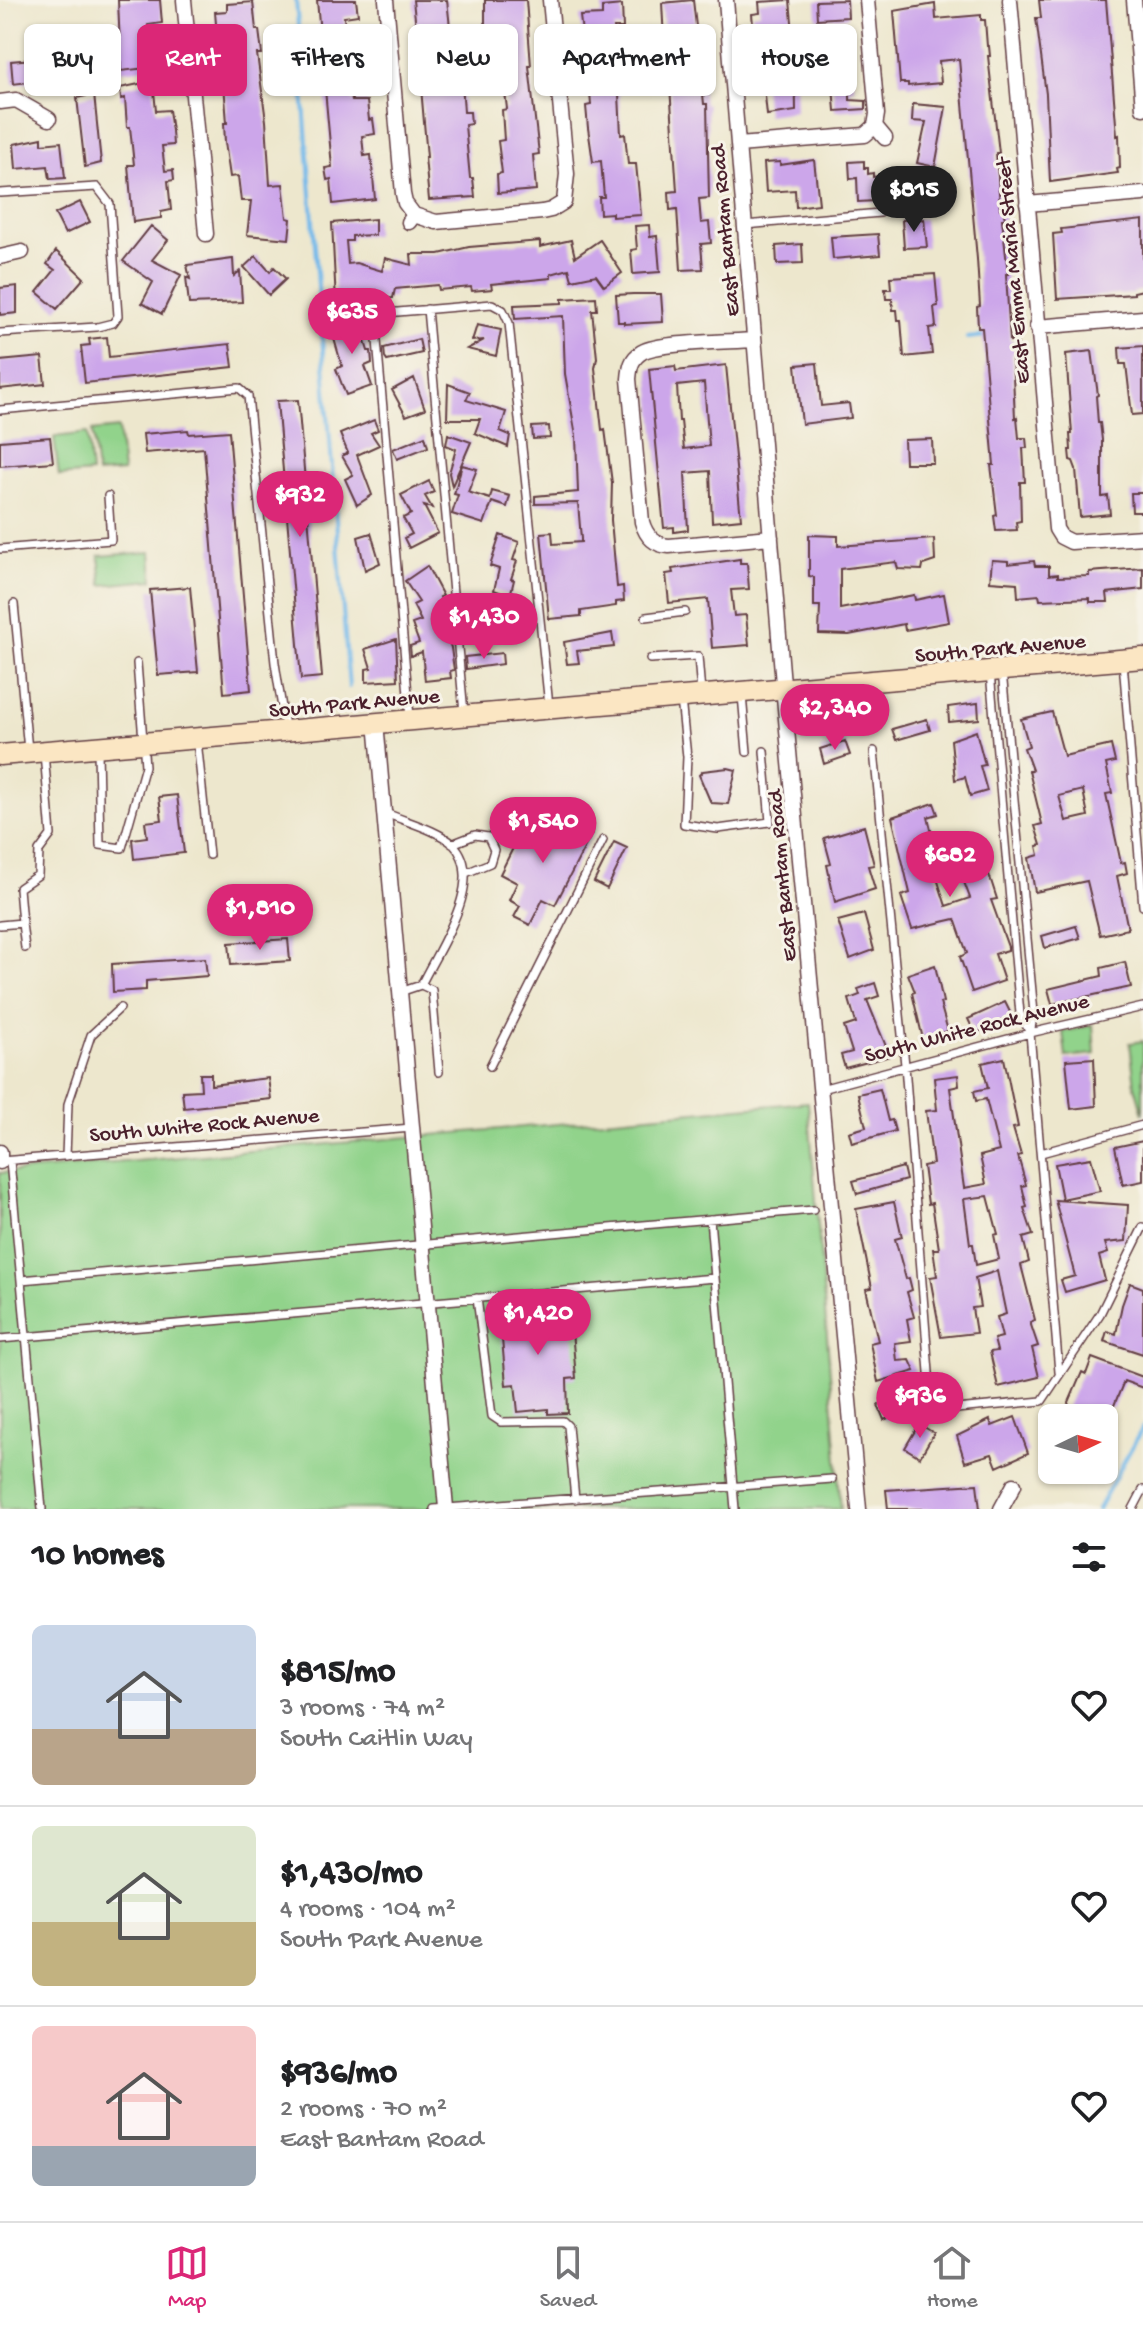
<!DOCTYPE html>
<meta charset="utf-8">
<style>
:root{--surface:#fff;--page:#f2f2f2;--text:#202124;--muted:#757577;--line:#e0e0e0;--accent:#db2777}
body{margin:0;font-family:"Gochi Hand",sans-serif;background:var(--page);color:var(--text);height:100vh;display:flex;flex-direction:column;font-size:30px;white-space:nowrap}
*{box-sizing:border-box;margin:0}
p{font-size:26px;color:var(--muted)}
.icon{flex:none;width:44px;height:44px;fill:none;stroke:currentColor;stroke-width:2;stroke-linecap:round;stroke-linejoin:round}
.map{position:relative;height:1509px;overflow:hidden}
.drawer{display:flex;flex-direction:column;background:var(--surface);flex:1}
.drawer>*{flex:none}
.hud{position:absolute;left:24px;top:24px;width:1096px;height:72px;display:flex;gap:16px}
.needle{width:52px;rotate:85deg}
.tools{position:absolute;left:1038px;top:1404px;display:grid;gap:16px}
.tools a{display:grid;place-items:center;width:80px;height:80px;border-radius:12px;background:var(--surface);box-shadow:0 2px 6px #0004;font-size:40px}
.price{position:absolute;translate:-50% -68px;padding:0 18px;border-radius:28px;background:var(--accent);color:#fff;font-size:26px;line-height:52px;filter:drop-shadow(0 2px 4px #0008)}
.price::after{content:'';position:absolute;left:50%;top:48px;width:24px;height:18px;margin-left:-12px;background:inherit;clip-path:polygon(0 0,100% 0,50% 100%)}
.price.active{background:#222;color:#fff}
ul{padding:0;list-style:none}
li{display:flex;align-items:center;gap:24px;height:200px;padding:0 32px}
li+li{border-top:2px solid var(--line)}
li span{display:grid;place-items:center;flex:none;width:224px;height:160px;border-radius:12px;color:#555}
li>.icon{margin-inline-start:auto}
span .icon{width:96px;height:96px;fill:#fffc;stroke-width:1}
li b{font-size:34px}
h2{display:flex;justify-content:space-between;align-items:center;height:96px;padding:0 32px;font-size:34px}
.pill{padding:0 28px;border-radius:12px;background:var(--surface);box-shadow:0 2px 6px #0004;font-size:28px;line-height:72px}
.pill.active{background:var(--accent);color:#fff}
.tab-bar{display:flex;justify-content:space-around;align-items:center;height:112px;border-top:2px solid var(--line);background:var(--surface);font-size:22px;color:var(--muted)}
.tab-bar a{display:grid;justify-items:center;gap:4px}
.tab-bar .active{color:var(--accent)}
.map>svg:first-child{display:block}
.green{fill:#91d38b;stroke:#6e795b;stroke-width:2}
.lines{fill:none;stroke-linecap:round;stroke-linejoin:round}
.stream{stroke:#73b9ea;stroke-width:4}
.building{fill:#cca6ea;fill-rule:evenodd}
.service-casing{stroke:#623d43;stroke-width:10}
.minor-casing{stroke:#623d43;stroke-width:17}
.secondary-casing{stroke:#623d43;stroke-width:23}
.service{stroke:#fff;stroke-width:7}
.minor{stroke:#fff;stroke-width:14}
.secondary{stroke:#fbe6c3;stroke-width:20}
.labels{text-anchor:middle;stroke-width:6;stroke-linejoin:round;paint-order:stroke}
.street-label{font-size:22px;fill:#4a1f2b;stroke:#f7f3e8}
</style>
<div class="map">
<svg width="1143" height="1509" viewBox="0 0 1143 1509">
<rect width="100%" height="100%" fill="#f7f3e8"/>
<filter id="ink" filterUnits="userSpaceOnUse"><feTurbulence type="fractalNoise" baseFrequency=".0125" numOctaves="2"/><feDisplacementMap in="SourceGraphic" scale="16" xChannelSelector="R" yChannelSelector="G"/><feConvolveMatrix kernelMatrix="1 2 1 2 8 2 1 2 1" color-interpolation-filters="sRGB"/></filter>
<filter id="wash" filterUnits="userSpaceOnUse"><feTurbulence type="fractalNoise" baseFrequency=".006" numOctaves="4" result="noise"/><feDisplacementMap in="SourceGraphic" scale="32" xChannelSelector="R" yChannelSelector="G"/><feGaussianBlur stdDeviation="1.8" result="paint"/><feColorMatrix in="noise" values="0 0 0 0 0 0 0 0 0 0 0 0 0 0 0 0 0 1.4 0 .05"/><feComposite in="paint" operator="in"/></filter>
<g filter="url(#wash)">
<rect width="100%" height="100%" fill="#ede7cd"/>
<!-- green -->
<path class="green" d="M118,428L123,472L97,474L92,431Z
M87,433L91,473L59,476L54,437Z
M151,552L153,580L102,585L99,556Z
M1093,1025L1095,1054L1066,1057L1063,1032Z
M1143,1041V1114L1135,1086L1130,1043Z
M808,1102L841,1509H0V1173Z"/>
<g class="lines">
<!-- stream -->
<path class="stream" d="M296,0L349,687
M967,338L987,336
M1098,1509L1143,1427"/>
</g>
<g id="blocks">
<!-- building -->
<path class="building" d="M118,0H160L162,23L148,25L150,49L163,48L164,66L121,71Z
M317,0H356L358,15L344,17L346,41L363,39L366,77L349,79L352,101H367L369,120L373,119L375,134L362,136L364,156L371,155L375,199L333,204L331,179L327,180L325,168L332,167Z
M413,0H447L450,27H456L458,41L448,42L451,82H462L464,112H470L471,124L465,125L470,178H473L475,197L429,200L425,157H427L420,76H417L416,57L419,56Z
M485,0H526L531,66H529L539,154L533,155L536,190L498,193L497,174L502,173L498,141L504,140L502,110L507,109L499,41L485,42Z
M693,0L698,44L685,45L686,66L700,64L704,104H707L709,198L699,199L701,223L709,222L711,243L701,244L703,269L681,270L677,209L670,210L669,192L677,191L668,56L660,57L659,41L664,40L662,3Z
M790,0L795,55L796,111L767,115L764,86L759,87L752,14L760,13L759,2Z
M847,0L848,17L817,19L816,1Z
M1039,0H1106L1117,136L1119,135L1120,168L1117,169L1118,173L1050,182L1046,94L1036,18H1041Z
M253,2L256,30H259L262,54H257L266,121L270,185L283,184L287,218L291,219L289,239L247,235L251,201H241L238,176L230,177L225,142L224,123H227L224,84H221L215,12L227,11V4Z
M935,4L936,19L981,15V20H985L987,46H989L990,56H988L999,153H996L998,177L1000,209H1003L1005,219H1002L1008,274H1006L1010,341L1017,340L1018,350L1012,354L1015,418L1017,417L1019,438H1026L1027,448H1023L1025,482H1020L1021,521L1016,522L1017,530L996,531L994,516L997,515L991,465H994L982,328H978L977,307L980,306L977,259L959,59L939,61L941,83L908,86V83H900L894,11Z
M622,5L623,28H614L622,93L619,94L621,135L625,134L628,164H636L641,215L612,217V213L600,214L599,197H604L601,161L593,162L588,128L586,106L591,105L588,66H586L580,16L602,15V7Z
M92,50L95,74L13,84L11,61L43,58L42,53L58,51V54Z
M852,57L854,89H850V100L866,101V109L835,111L833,86L823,87L819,60Z
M153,81L156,111L169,110L172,131L173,145L162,146L165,171L173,170L174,180L168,181L171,210L161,212V218L133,222L128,165H134L130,127H127L125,98L121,99L120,88Z
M94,94L101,163L85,167L77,98Z
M913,104L946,107L935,167L917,163L926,122L912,121Z
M42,138V144L61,142L65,178L50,179L48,166L16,169L14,144Z
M814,160L819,204L796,207L795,190L766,192L764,163L780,162V165Z
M864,161V168H868V174L873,173V177L911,170L914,188L875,195V201L858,202L857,178L850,179L849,162Z
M80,202L90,222L65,234L55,214Z
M375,219V235L352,236V241H346L348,264L356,263L382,271L385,258L412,265L411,254H439L469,247L540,241V247L571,240L575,257L600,240L622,273L604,286L596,275L572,280L569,269L551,274V278L491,284L492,289L472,291L471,287L439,290L438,285L395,289L393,298L373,300L350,293V301L336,302L332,223Z
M924,219L927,247L904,248L902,220Z
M1143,220V290L1134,292V294L1057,299L1053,234L1062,233L1061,229Z
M649,225L650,237L657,236L660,272L633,274L631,250L637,249L635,226Z
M151,226L168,240L152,260L181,275L162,314L142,303L153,282L123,261Z
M878,234L880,255L833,259L831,237Z
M802,244L803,263L777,264L776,246Z
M56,251L84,278L57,309L37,292L55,270L47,264Z
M256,256L270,272L274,267L286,279L269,295L244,267Z
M233,259L234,276L240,271L242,302L189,304L186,277L190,279L187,265Z
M935,274L938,306L934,307L936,327L929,328L932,354L904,357L901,320H898L897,310H893L892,299H886L885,289H891L890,277Z
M17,286V313L0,315V288Z
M633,294H661L663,322L624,324V322H618L616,295Z
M596,297L597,310H592L597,358L595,368L602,430L605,429L612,483L611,520L617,587L623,586L624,601L616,602V606L581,611V616L549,619L541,533L552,532L553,544L581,542V539L578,503L535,504V496L578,492L576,436L565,374L563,316L515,319L514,305L562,303V299Z
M358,319L368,351H371L372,363L365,366L372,386L346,395L336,369L342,366L330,325Z
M477,325L501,330L496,356L467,349L484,340L472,341Z
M107,337L109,357L230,344L233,367L85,383L81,346L90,345L89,339Z
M419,339L422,353L387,361L385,358L384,348Z
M1143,346V414L1132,415L1126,364H1120L1119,348Z
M1092,351L1098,395L1096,396L1098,423H1100L1102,440V497L1108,496L1110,514L1080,517L1076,469L1073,461L1070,460L1069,450H1071L1070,434H1072L1066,354Z
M42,357L45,384L0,389V361Z
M817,363L821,406L849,403L851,418L802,424L796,365Z
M726,365L741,519L712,522L710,471L685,473L688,530L674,532V527L664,528L649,369L675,366L676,371ZM704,383L709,446L684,449L681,421H679L677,386Z
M414,378L425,409L406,416L392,390Z
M448,384L470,392L466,400L506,412L500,431L510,435L508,447L475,433L480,419H447Z
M298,400L322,677L301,679L277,401Z
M374,420L378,430L371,433L379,445L357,455L372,495L357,505L345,479L353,475L342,456L348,453L340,434Z
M549,426L550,438L533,439L532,427Z
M188,430L189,434L229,431L251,690L224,693L204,448L145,453L143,434Z
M448,434L471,442L452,486L449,473L456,449L446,445Z
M425,436L428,447L397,459L393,449Z
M50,437L53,462L0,466V441Z
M932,439L933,463H905L904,440Z
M462,465L477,469L468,492L490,499L492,491L510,496L507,507L492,502L484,524L452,514L458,495L454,494Z
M429,481L434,492L425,496L432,508L424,506L438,533L409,548L404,538L412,534L403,518L411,514L401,495Z
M1131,493H1143V512H1132Z
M371,533L380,563L365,570L358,537Z
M500,535L519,542L513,560L517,561L511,579L514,580L510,596L494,590L499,569L490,566Z
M809,535L838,536V546L934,539L935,561L923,565L922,570L898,569L896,562L840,569V609L914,595L915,600L944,594L949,622L905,630L904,624L849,635L819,634L820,606H814V577L809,576Z
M740,559V563H747L749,589L731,590L734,616L746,615L749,645L712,648L708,599L669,603L666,574L673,573L672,569Z
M992,560L1008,561V564L1034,561L1035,566H1049V575L1058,574V577L1089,576V572L1143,568V589L1107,593L1108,602H1090V598L1040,600L1039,595L1018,597L1017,583L990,581Z
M427,566L443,596L440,597L449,620L442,618L451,648L454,670L450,671L451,678L425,681L422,652L411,656L410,646L419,643L412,624L421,621L413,605L419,602L405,581Z
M190,587L198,672L158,675L150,590Z
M500,597L521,604L516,616L496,609Z
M467,612L492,618L490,629L464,623Z
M612,633L614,647L577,651L579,663L567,664L564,642Z
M396,639L398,680L366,682V669L371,668L365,649Z
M502,653L503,664L466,669L465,657Z
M978,703L979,719L949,722L948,707Z
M1052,712L1064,756L1111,745L1115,762L1106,764L1112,793L1106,794L1121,863L1125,862L1127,873L1117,876L1128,929L1100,935L1087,881L1035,892L1029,858L1039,855L1037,846L1041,845L1035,826L1042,824L1029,771L1032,770L1024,748L1029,746L1021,719ZM1083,790L1088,816L1066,821L1059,796Z
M927,719L930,730L896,740L892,729Z
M976,731L985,765L980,766L987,791L970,796L965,777L955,780L951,740Z
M845,741L850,755L824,764L820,749Z
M728,768L736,770L728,804L711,803L699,775L703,771Z
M177,795L184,853L134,859L132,839L147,837L145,822L162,820L159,797Z
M934,803L938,814L928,817L940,867L934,869L946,906L970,898L961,874L986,865L997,899L991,900L1008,947V950L995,954L1004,981L972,992L960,957L967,953L955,919L912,929L901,896L910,893L892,817Z
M570,819L593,831L555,905L543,899L530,925L514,917L520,906L509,900L517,883L500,874L527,820L560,837Z
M864,826L874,865L868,866L875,889L835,902L827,865L831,864L824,838Z
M614,842L627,848L607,889L594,882Z
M864,914L874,950L850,959L838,921Z
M1076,926L1080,938L1045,948L1042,936Z
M288,939L290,961L231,965L229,943Z
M205,958L207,976L146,981V990L113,992L112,964Z
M1125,962L1131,987L1052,1004L1048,989L1102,976L1101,968Z
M935,965L943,1002L940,1003L948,1031L923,1039L912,993L915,992L908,974Z
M875,983L879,996L867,1000L890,1056L845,1068L841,1055L852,1052L844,1027L856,1023L849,999L860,995L858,989Z
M1005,1002L1012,1016L975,1034L968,1019Z
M1004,1058L1018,1127L1013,1128L1021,1155L1018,1156L1026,1185L1022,1186L1027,1207L1024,1208L1033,1235L1023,1238L1029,1262L1021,1265L1035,1320L1030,1322L1038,1346L1032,1348L1039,1377L998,1387L990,1352L997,1351L994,1339L1002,1337L997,1317L1006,1314L997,1271L975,1278L980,1307L972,1308L976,1333L941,1337L930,1277L937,1276L933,1249H939L932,1203L928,1204L923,1166L933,1164L926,1111L937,1110L934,1078L958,1075L959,1086L950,1088L964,1188L986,1184L980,1156L999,1151L986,1099L976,1101L974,1091L988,1088L982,1063ZM988,1196L998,1234L994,1235L999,1259L976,1265L973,1244H970L964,1199Z
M1094,1058L1096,1106L1071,1109L1066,1060Z
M200,1074H211V1085L268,1078L271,1099L184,1108L182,1091L201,1090Z
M880,1089L888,1121L892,1120L895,1131L852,1143L849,1132L866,1127L858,1094Z
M1143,1141V1181L1123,1185L1115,1147Z
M1091,1158L1100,1191L1062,1199L1055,1164Z
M903,1167L906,1180L857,1194L853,1181Z
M1055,1200L1128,1205L1126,1241L1105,1243L1108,1253L1099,1256L1105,1280L1065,1292L1061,1280L1075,1276Z
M894,1202L902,1237L895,1239L906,1279L909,1278L912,1290L907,1292L914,1317L907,1319L911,1341L895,1343L897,1361L910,1360L915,1371L878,1382L870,1343L878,1341L866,1289L872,1288L856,1209Z
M1130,1283L1143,1288V1354L1104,1341L1107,1331L1116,1334L1122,1305Z
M559,1304L561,1320L571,1319L576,1378L567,1379L568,1413L548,1414V1409L518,1412L515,1384L506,1385L500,1316H505V1309Z
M1092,1358L1143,1377V1388L1124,1381L1113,1408L1106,1406L1101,1418H1070L1063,1416L1082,1372L1086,1374Z
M915,1390L921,1405L884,1420L878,1405Z
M1015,1417L1028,1453L997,1467L992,1454L965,1462L957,1436L990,1420L992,1426Z
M919,1424L934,1433L920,1457L905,1448Z
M977,1484L980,1509H888L886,1490Z"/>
</g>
</g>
<g filter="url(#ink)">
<use href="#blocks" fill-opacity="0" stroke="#623d43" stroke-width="2"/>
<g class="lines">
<defs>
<path id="service" d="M0,193L97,187L110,204L118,316L113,323L97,327L0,333
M745,225L880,213
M427,309L464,713
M0,410L239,388L248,396L275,663L285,727
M0,549L111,540L108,496
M14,604L28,750
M646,617L685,612
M650,659L698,656L701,693
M1123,662L1143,906
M990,672L1020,1014L1030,1033L1034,1013L1002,671
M742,695L747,752
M681,699L687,757L684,824L718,829L770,822L764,751
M410,717L376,329L378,319L386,313L492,304L503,310L509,323L549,706
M197,740L209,855
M98,751L100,845L122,848L145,766L137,663
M874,751L905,1065L930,1385L937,1400L956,1409L1042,1401L1100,1314L1143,1227
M386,813C406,822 436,829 453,844C488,879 438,949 421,985L400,992
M452,844L475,835L488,837L494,850L490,863L466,873
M22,923L25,948
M0,925L22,923L19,888L38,875L39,851L51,835L44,753
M421,985L432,990L439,1072
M1030,1033L1059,1372
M490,1066L603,840
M821,1089L1030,1033L1143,1007
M1041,1153L1143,1125
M66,1156L68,1104L91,1035L120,1008
M1,1161L412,1128
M10,1161L42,1509
M710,1219L715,1278
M21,1280L813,1210
M477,1298L492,1416L501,1422L563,1421L568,1426L575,1499
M0,1339L715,1278L735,1509
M434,1509L832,1479
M1133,1509L1143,1490"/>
<path id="minor" d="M184,0L206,234
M386,0L403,194L405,203L414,215L409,222
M550,0L567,174L564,202
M726,0L785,708L859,1509
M867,0L877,114L875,126
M1010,0L1056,529L1061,537L1071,542L1143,537
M1134,0L1143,108
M0,102L16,100L49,119
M875,126L885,138
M738,145L865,135L875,126
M1027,204L1143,194
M414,215L436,222L542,212L551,210L564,202
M0,257L22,252
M1037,327L1143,318
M754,340C731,342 659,342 642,352C631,359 630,367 629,379L642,522C646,536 654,545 669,546L771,537
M376,722L446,1508
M0,1152V1162
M1001,1509L1014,1485"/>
<path id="secondary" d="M0,755L1143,658"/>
</defs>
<!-- service casing -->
<use href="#service" class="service-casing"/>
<!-- minor casing -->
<use href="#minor" class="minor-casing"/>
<!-- secondary casing -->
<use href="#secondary" class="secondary-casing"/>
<!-- service -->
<use href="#service" class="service"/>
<!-- minor -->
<use href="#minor" class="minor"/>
<!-- secondary -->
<use href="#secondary" class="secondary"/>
</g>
</g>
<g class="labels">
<!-- street labels -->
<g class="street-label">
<text transform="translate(723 231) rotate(-95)" y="8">East Bantam Road</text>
<text transform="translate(1011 271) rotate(-95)" y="8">East Emma Maria Street</text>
<text transform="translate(1000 646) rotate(-5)" y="8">South Park Avenue</text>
<text transform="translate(354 701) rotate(-5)" y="8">South Park Avenue</text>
<text transform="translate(780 876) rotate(-95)" y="8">East Bantam Road</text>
<text transform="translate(976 1026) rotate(-14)" y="8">South White Rock Avenue</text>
<text transform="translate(204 1123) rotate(-5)" y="8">South White Rock Avenue</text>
</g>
</g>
</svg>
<div class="tools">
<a><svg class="needle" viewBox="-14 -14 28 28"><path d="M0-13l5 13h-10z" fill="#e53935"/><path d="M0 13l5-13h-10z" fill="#757577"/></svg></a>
</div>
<b class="price active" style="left:914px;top:234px">$815</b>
<b class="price" style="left:352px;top:356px">$635</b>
<b class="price" style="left:300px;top:539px">$932</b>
<b class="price" style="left:484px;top:661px">$1,430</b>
<b class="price" style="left:835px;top:752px">$2,340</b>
<b class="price" style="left:543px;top:865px">$1,540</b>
<b class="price" style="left:950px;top:899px">$682</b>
<b class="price" style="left:260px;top:952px">$1,810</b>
<b class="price" style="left:538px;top:1357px">$1,420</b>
<b class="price" style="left:920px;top:1440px">$936</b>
<div class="hud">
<a class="pill">Buy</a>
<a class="pill active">Rent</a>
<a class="pill">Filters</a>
<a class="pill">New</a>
<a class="pill">Apartment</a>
<a class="pill">House</a>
</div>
</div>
<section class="drawer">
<h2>10 homes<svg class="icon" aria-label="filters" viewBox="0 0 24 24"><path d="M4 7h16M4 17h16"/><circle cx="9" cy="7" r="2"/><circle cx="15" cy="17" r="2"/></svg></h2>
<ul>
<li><span style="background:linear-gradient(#c9d6e8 65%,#b9a48a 0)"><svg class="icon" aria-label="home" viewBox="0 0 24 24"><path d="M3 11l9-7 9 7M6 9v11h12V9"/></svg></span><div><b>$815/mo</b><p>3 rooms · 74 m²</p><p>South Caitlin Way</p></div><svg class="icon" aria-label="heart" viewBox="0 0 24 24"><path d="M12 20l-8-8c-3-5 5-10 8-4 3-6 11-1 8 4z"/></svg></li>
<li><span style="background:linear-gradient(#dfe7d0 60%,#c2b280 0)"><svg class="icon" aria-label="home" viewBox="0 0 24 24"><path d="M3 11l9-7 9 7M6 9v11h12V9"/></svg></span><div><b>$1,430/mo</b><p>4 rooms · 104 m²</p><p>South Park Avenue</p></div><svg class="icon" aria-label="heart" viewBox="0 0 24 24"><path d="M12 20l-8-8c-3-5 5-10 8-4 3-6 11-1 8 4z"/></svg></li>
<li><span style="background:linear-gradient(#f6c9c9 75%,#9aa5b1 0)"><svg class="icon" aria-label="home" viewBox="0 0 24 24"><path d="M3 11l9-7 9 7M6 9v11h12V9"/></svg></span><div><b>$936/mo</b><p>2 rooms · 70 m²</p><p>East Bantam Road</p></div><svg class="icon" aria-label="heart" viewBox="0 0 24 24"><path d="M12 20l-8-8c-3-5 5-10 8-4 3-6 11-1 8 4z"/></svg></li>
</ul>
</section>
<nav class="tab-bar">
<a class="active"><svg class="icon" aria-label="map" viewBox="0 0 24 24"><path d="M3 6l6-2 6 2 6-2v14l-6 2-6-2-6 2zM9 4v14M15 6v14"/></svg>Map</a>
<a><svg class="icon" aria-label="saved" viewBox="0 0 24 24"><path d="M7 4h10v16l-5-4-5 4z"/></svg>Saved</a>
<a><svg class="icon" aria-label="home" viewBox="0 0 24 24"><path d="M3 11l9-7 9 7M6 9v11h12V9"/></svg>Home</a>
</nav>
